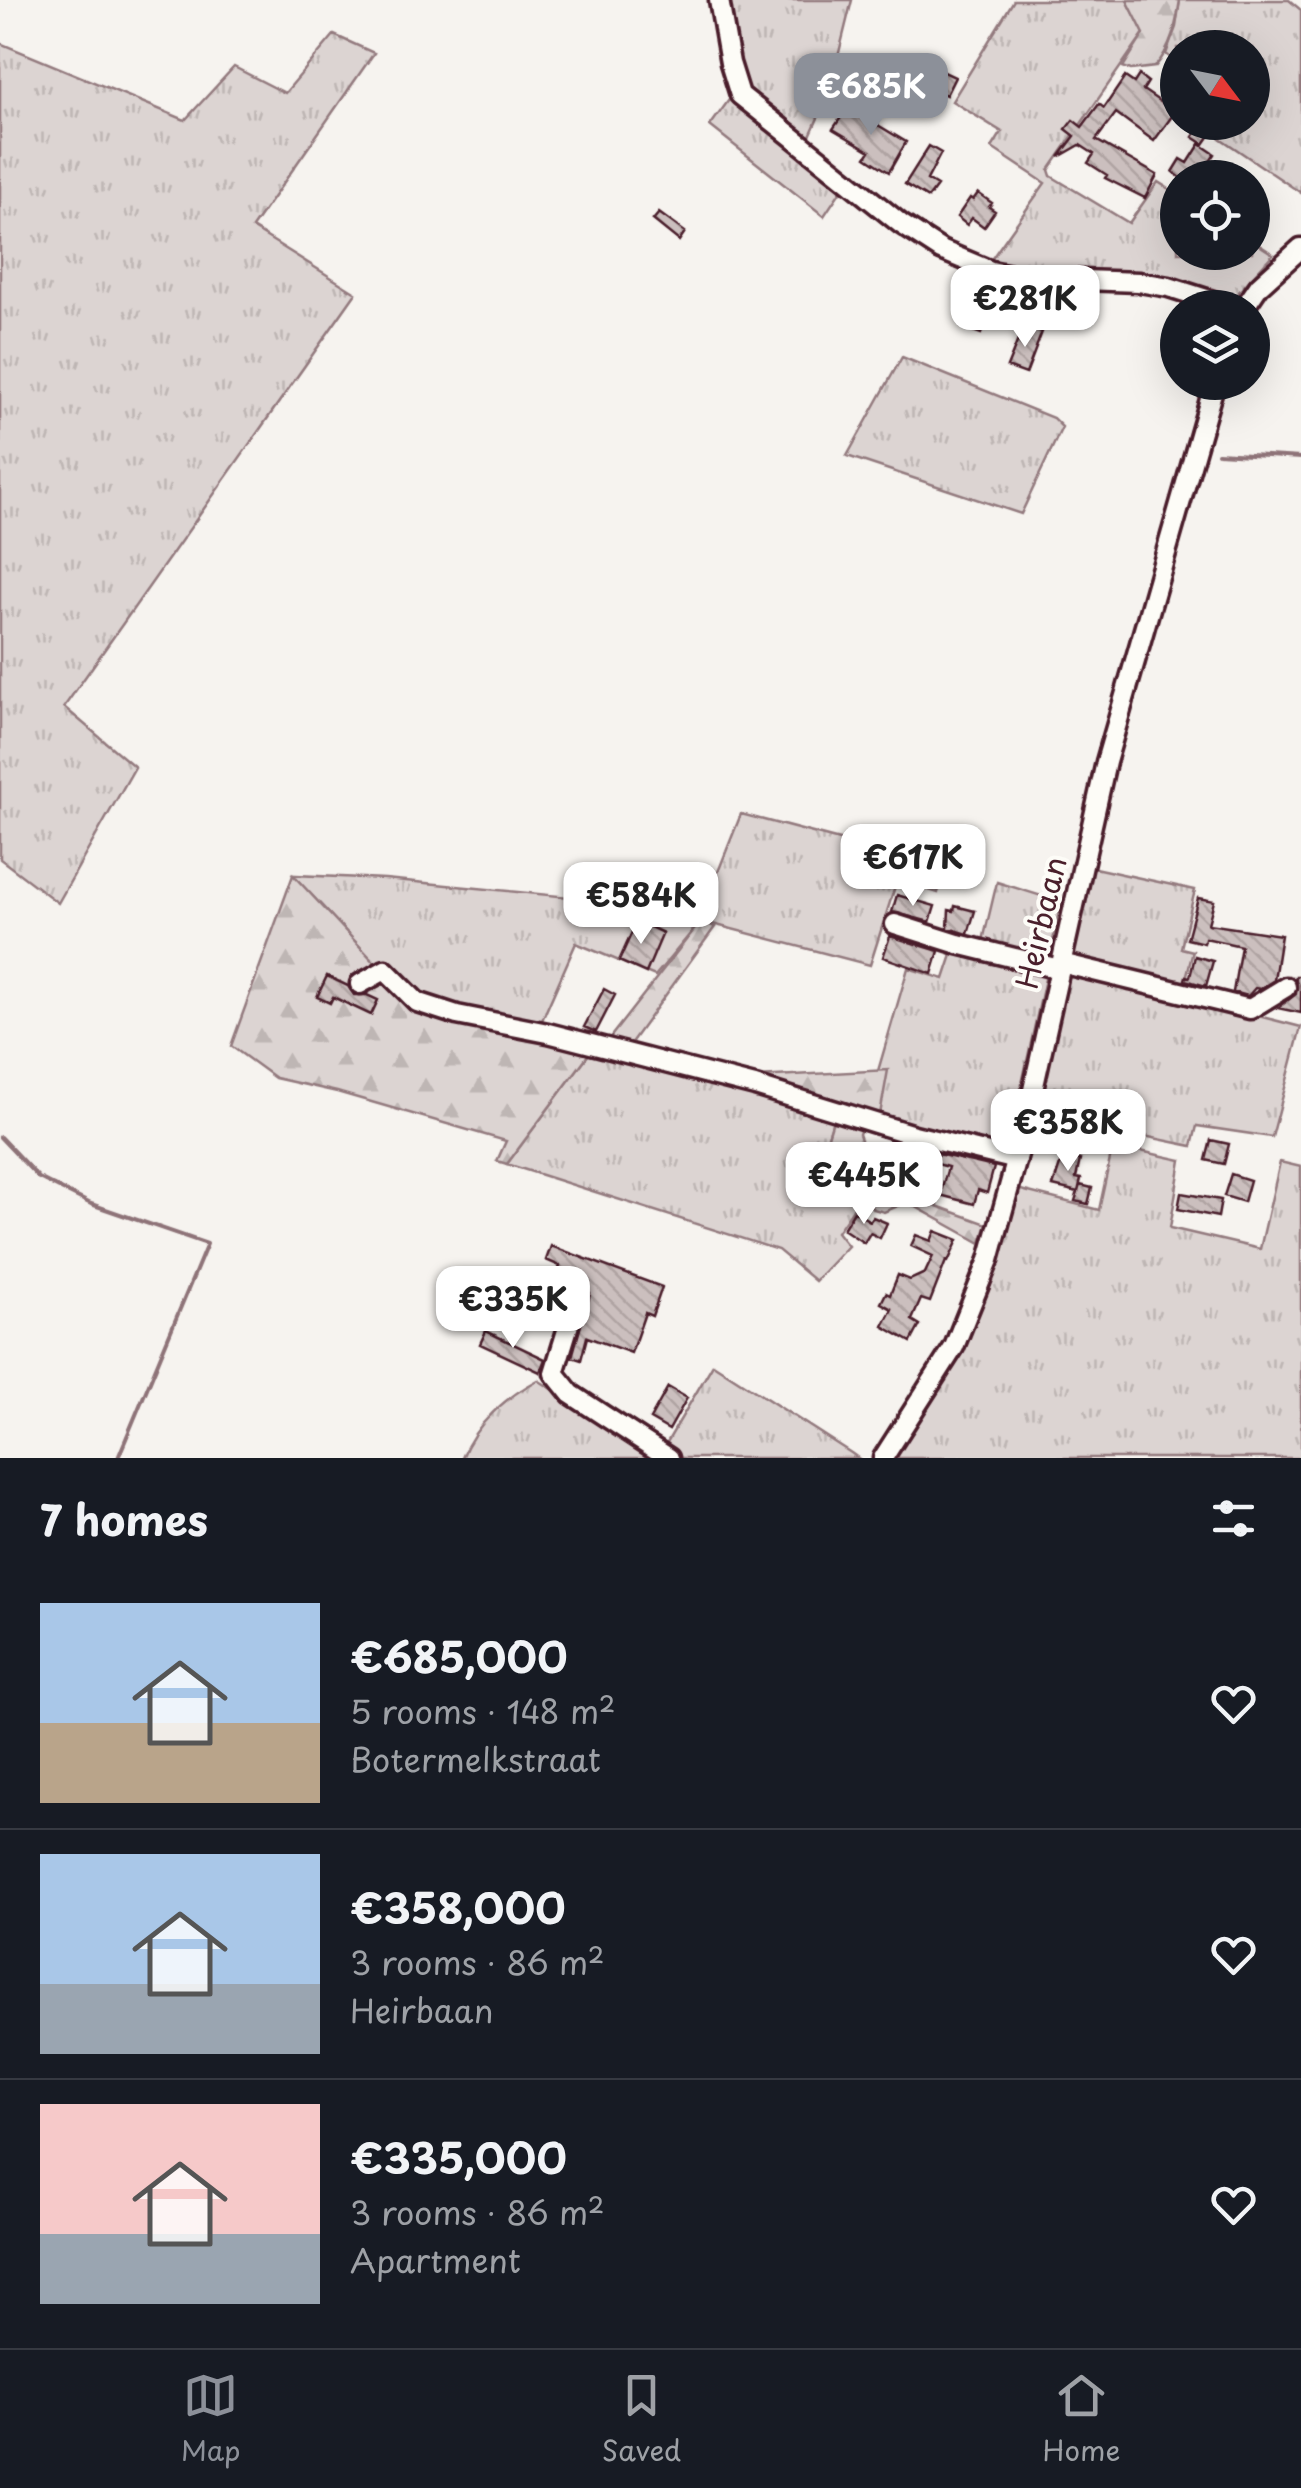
<!DOCTYPE html>
<meta charset="utf-8">
<style>
:root{--surface:#171b24;--page:#20242c;--text:#f1f3f6;--muted:#9ea1a6;--line:#363941;--accent:#8c9099}
body{margin:0;font-family:"Playpen Sans",sans-serif;background:var(--page);color:var(--text);height:100vh;display:flex;flex-direction:column;font-size:38px;white-space:nowrap}
*{box-sizing:border-box;margin:0}
p{font-size:32px;color:var(--muted)}
.icon{flex:none;width:55px;height:55px;fill:none;stroke:currentColor;stroke-width:2;stroke-linecap:round;stroke-linejoin:round}
.map{position:relative;height:1458px;overflow:hidden}
.sheet{display:flex;flex-direction:column;background:var(--surface);flex:1}
.sheet>*{flex:none}
.needle{width:65px;rotate:122deg}
.buttons{position:absolute;left:1160px;top:30px;display:grid;gap:20px}
.buttons a{display:grid;place-items:center;width:110px;height:110px;border-radius:50%;background:var(--surface);box-shadow:0 10px 40px #0002;font-size:50px}
.price{position:absolute;translate:-50% -85px;padding:0 22px;border-radius:20px;background:#fff;color:#222;font-size:32px;line-height:65px;filter:drop-shadow(0 2px 5px #0008)}
.price::after{content:'';position:absolute;left:50%;top:60px;width:30px;height:22px;margin-left:-15px;background:inherit;clip-path:polygon(0 0,100% 0,50% 100%)}
.price.active{background:var(--accent);color:#fff}
ul{padding:0;list-style:none}
li{display:flex;align-items:center;gap:30px;height:250px;padding:0 40px}
li+li{border-top:2px solid var(--line)}
li span{display:grid;place-items:center;flex:none;width:280px;height:200px;border-radius:0px;color:#555}
li>.icon{margin-inline-start:auto}
span .icon{width:120px;height:120px;fill:#fffc;stroke-width:1}
li b{font-size:42px}
h2{display:flex;justify-content:space-between;align-items:center;height:120px;padding:0 40px;font-size:42px}
.tab-bar{display:flex;justify-content:space-around;align-items:center;height:140px;border-top:2px solid var(--line);background:var(--surface);font-size:28px;color:var(--muted)}
.tab-bar a{display:grid;justify-items:center;gap:5px}
.tab-bar .active{color:var(--accent)}
.map>svg:first-child{display:block}
.grass{fill:url(#grass-tufts);stroke:#937a7e;stroke-width:2.5}
.forest{fill:url(#forest-firs);stroke:#937a7e;stroke-width:2.5}
.lines{fill:none;stroke-linecap:round;stroke-linejoin:round}
.stream{stroke:#8e7378;stroke-width:4}
.building{fill:url(#building-back-hatch);stroke:#4a1f2b;stroke-width:2.5}
.minor-casing{stroke:#4a1f2b;stroke-width:25}
.minor{stroke:#fdfcf7;stroke-width:18}
.labels{text-anchor:middle;stroke-width:8;stroke-linejoin:round;paint-order:stroke}
.street-label{font-size:30px;fill:#4a1f2b;stroke:#fdfcf7}
</style>
<div class="map">
<svg width="1301" height="1458" viewBox="0 0 1301 1458">
<defs>
<pattern id="grass-tufts" width="24" height="20" patternUnits="userSpaceOnUse" patternTransform="scale(2.5)"><rect width="24" height="20" fill="#dcd4d2"/><path d="M3 7l-1-3M5 7V3M7 7l1-3M15 17l-1-3M17 17v-4M19 17l1-3" fill="none" stroke="#beb6b4"/></pattern>
<pattern id="forest-firs" width="22" height="20" patternUnits="userSpaceOnUse" patternTransform="scale(2.5)"><rect width="22" height="20" fill="#dcd4d2"/><path d="M5 1l3.5 6h-7zM16 11l3.5 6h-7z" fill="#beb6b4"/></pattern>
<pattern id="building-back-hatch" width="6" height="6" patternUnits="userSpaceOnUse" patternTransform="scale(2.5)"><rect width="6" height="6" fill="#cbbfbe"/><path d="M-1 5l2 2M0 0l6 6M5-1l2 2" fill="none" stroke="#b0a4a3"/></pattern>
</defs>
<rect width="100%" height="100%" fill="#f6f3ef"/>
<filter id="ink" filterUnits="userSpaceOnUse"><feTurbulence type="fractalNoise" baseFrequency=".01" numOctaves="2"/><feDisplacementMap in="SourceGraphic" scale="20" xChannelSelector="R" yChannelSelector="G"/><feConvolveMatrix kernelMatrix="1 2 1 2 8 2 1 2 1" color-interpolation-filters="sRGB"/></filter>
<g filter="url(#ink)">
<!-- grass -->
<path class="grass" d="M727,0H852L829,93L806,145L747,92L740,75Z
M1014,0H1127L1144,33L1049,170L1051,176L1129,223L1158,182L1177,194L1178,252H1252L1253,241L1273,254L1235,296L1057,277L988,264L1045,183L992,148L1002,132L952,101Z
M1180,0H1289L1301,10V193L1214,134L1217,123L1252,122V48H1178L1177,63L1166,54L1176,27Z
M334,35L374,53L252,228L356,293L64,707L135,767L58,903L0,859V43L185,120L234,67L285,93Z
M731,97L842,189L824,216L710,126Z
M902,357L1053,418L1062,427L1021,514L847,456Z
M741,814L945,868L938,893L897,880L870,965L701,921L655,976L576,943L539,1027L426,1003L380,968L293,875L385,879L703,910Z
M1090,867L1195,890L1181,948L1193,951L1184,986L1067,959Z
M997,882L1061,902L1049,960L982,945Z
M954,949L1047,970L1009,1143L999,1149L879,1120L878,1071L908,968L944,979Z
M1073,972L1096,974L1301,1027L1272,1137L1197,1126L1192,1146L1038,1114L1065,976Z
M597,1043L836,1110L827,1140L850,1156L860,1168L856,1187L862,1196L837,1232L848,1246L815,1281L778,1250L507,1164Z
M1113,1145L1181,1160L1170,1228L1260,1249L1280,1162L1301,1167V1458H892L963,1343L990,1287L1017,1189L1099,1210Z
M713,1364L851,1453L858,1458H678L663,1449Z
M538,1380L661,1458H462C475,1424 506,1397 538,1380Z"/>
<!-- forest -->
<path class="forest" d="M1127,0H1180C1176,26 1172,47 1155,67L1131,70L1123,67L1144,34Z
M293,875L380,968L426,1003L597,1043L507,1164L497,1161L506,1141L337,1092L275,1078L231,1046Z
M701,921L715,927L625,1051L605,1044Z
M888,1070L879,1120L862,1126L859,1134L865,1152L881,1154L884,1175L934,1205L987,1224L981,1243L907,1202L884,1212L873,1209L856,1188L860,1168L849,1156L827,1140L836,1111L737,1078Z"/>
<g class="lines">
<!-- stream -->
<path class="stream" d="M1218,453L1301,458
M0,1137L39,1178L91,1204L207,1244L118,1458"/>
</g>
<!-- building -->
<path class="building" d="M918,60L955,77L946,95L922,83L911,102L903,98L896,111L879,100L896,71L909,79Z
M1139,75L1148,82L1143,90L1175,112L1154,141L1116,113L1096,140L1157,175L1145,198L1105,178L1107,175L1088,163L1094,154L1080,145L1059,157L1075,136L1066,129L1073,120L1082,127L1099,104L1104,108L1125,77L1134,83Z
M848,107L906,142L889,172L866,157L870,151L833,129Z
M1202,124L1213,131L1204,144L1193,137Z
M1200,144L1215,154L1199,178H1181L1173,172L1181,159L1188,163Z
M929,146L941,153L927,180L937,186L928,198L905,184Z
M978,193L992,203L989,207L995,211L984,227L972,218L967,225L957,217L970,198L973,200Z
M659,213L685,232L679,241L653,220Z
M961,296L991,308L981,334L962,327L968,310L957,305Z
M1024,325L1042,332L1026,374L1007,367Z
M897,895L935,906L930,922L892,912Z
M1198,898L1214,901L1208,924L1281,935L1274,980L1260,989L1255,988L1248,996L1233,992L1241,946L1205,938L1204,943L1187,939Z
M955,906L975,911L968,934L948,928L949,910L954,911Z
M637,921L663,933L646,973L619,961Z
M890,936L939,951L932,974L883,957Z
M1195,956L1213,961L1206,986L1185,980L1186,976L1190,977Z
M327,976L348,986L354,995H367L378,1000L371,1015L333,997L330,1003L317,997Z
M1296,976H1301V1013L1278,1008L1296,994Z
M604,989L615,995L596,1032L584,1027Z
M1211,1140L1229,1144L1224,1164L1206,1160Z
M929,1152L994,1167L987,1193L978,1190L974,1204L940,1195L948,1167L927,1161Z
M1063,1155L1080,1160L1076,1178L1081,1179L1078,1192L1053,1186Z
M876,1173L896,1186L891,1195L870,1182Z
M1231,1174L1250,1180L1244,1202L1224,1196Z
M1080,1185L1092,1188L1088,1204L1075,1201Z
M1181,1193L1221,1200L1218,1217L1178,1209Z
M854,1211L870,1221L873,1217L887,1223L880,1238L870,1233L864,1243L843,1229Z
M935,1231L958,1240L948,1262L946,1261L930,1302L921,1299L912,1320L920,1325L911,1342L883,1326L892,1309L881,1303L886,1293L890,1295L898,1275L910,1280L925,1273L933,1256L911,1246L916,1235L931,1241Z
M551,1246L662,1287L652,1316L645,1313L631,1353L587,1337L581,1360L572,1357L590,1293L583,1283L556,1277L560,1266L546,1260Z
M486,1331L545,1359L540,1372L480,1344Z
M668,1387L687,1398L669,1430L650,1419Z"/>
<g class="lines">
<defs>
<path id="minor" d="M719,0L730,63L740,95L901,224L941,250L991,271L1026,278L1139,282L1169,287L1235,308
M1244,308L1259,286L1301,248
M895,924L958,944L1059,969
M1061,963L1250,1009L1286,987
M360,984L385,970L417,1002L457,1015L548,1033L755,1086L914,1135L1017,1160
M578,1295L554,1373L571,1394L669,1458
M883,1458L954,1347L989,1260L1021,1144L1106,762L1215,382"/>
</defs>
<!-- minor casing -->
<use href="#minor" class="minor-casing"/>
<!-- minor -->
<use href="#minor" class="minor"/>
</g>
</g>
<g class="labels">
<!-- street labels -->
<g class="street-label">
<text transform="translate(1042 923) rotate(-77)" y="10">Heirbaan</text>
</g>
</g>
</svg>
<div class="buttons">
<a><svg class="needle" viewBox="-14 -14 28 28"><path d="M0-13l5 13h-10z" fill="#e53935"/><path d="M0 13l5-13h-10z" fill="#9ea1a6"/></svg></a>
<a><svg class="icon" aria-label="locate" viewBox="0 0 24 24"><circle cx="12" cy="12" r="6"/><path d="M12 2v4M12 18v4M2 12h4M18 12h4"/></svg></a>
<a><svg class="icon" aria-label="layers" viewBox="0 0 24 24"><path d="M12 4l9 5-9 5-9-5zM3 14l9 5 9-5"/></svg></a>
</div>
<b class="price active" style="left:871px;top:138px">€685K</b>
<b class="price" style="left:1025px;top:350px">€281K</b>
<b class="price" style="left:913px;top:909px">€617K</b>
<b class="price" style="left:641px;top:947px">€584K</b>
<b class="price" style="left:1068px;top:1174px">€358K</b>
<b class="price" style="left:864px;top:1227px">€445K</b>
<b class="price" style="left:513px;top:1351px">€335K</b>
</div>
<section class="sheet">
<h2>7 homes<svg class="icon" aria-label="filters" viewBox="0 0 24 24"><path d="M4 7h16M4 17h16"/><circle cx="9" cy="7" r="2"/><circle cx="15" cy="17" r="2"/></svg></h2>
<ul>
<li><span style="background:linear-gradient(#a9c7e8 60%,#b9a48a 0)"><svg class="icon" aria-label="home" viewBox="0 0 24 24"><path d="M3 11l9-7 9 7M6 9v11h12V9"/></svg></span><div><b>€685,000</b><p>5 rooms · 148 m²</p><p>Botermelkstraat</p></div><svg class="icon" aria-label="heart" viewBox="0 0 24 24"><path d="M12 20l-8-8c-3-5 5-10 8-4 3-6 11-1 8 4z"/></svg></li>
<li><span style="background:linear-gradient(#a9c7e8 65%,#9aa5b1 0)"><svg class="icon" aria-label="home" viewBox="0 0 24 24"><path d="M3 11l9-7 9 7M6 9v11h12V9"/></svg></span><div><b>€358,000</b><p>3 rooms · 86 m²</p><p>Heirbaan</p></div><svg class="icon" aria-label="heart" viewBox="0 0 24 24"><path d="M12 20l-8-8c-3-5 5-10 8-4 3-6 11-1 8 4z"/></svg></li>
<li><span style="background:linear-gradient(#f6c9c9 65%,#9aa5b1 0)"><svg class="icon" aria-label="home" viewBox="0 0 24 24"><path d="M3 11l9-7 9 7M6 9v11h12V9"/></svg></span><div><b>€335,000</b><p>3 rooms · 86 m²</p><p>Apartment</p></div><svg class="icon" aria-label="heart" viewBox="0 0 24 24"><path d="M12 20l-8-8c-3-5 5-10 8-4 3-6 11-1 8 4z"/></svg></li>
</ul>
</section>
<nav class="tab-bar">
<a class="active"><svg class="icon" aria-label="map" viewBox="0 0 24 24"><path d="M3 6l6-2 6 2 6-2v14l-6 2-6-2-6 2zM9 4v14M15 6v14"/></svg>Map</a>
<a><svg class="icon" aria-label="saved" viewBox="0 0 24 24"><path d="M7 4h10v16l-5-4-5 4z"/></svg>Saved</a>
<a><svg class="icon" aria-label="home" viewBox="0 0 24 24"><path d="M3 11l9-7 9 7M6 9v11h12V9"/></svg>Home</a>
</nav>
